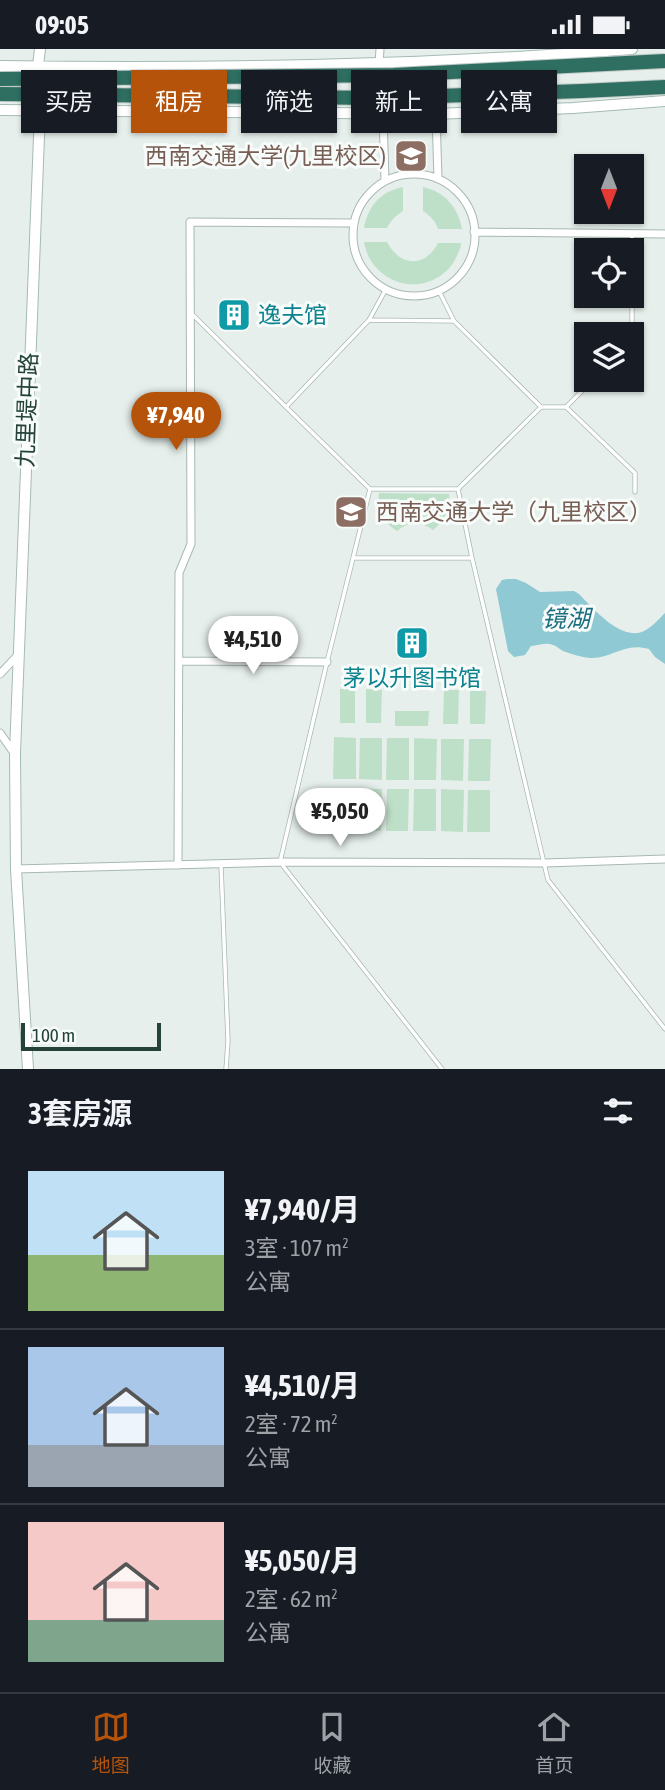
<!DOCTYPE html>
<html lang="zh">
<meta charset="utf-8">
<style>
:root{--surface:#171b24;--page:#242831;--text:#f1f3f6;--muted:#9ea1a6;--line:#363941;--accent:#b45309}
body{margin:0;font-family:"Asap Condensed","Noto Sans SC",sans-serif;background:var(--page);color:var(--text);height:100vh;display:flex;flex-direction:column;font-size:26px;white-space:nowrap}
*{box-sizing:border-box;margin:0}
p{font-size:23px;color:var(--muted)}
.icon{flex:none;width:38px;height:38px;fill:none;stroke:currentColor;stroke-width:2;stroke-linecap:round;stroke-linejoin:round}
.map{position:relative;height:1020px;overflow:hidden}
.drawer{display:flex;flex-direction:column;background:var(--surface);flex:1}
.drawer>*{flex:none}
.top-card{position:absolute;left:21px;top:21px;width:623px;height:63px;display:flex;gap:14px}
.needle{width:46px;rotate:180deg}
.controls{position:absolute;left:574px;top:105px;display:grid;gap:14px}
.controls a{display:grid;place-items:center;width:70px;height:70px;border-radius:0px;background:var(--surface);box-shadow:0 2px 5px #0004;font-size:35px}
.scale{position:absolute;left:21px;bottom:18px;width:140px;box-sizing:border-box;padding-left:7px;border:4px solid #24423a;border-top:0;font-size:19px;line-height:24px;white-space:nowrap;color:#24423a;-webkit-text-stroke:5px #f7fbf9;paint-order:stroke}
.price{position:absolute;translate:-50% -60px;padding:0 16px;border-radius:24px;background:#fff;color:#222;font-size:23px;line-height:46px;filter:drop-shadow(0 2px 4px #0008)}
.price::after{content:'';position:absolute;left:50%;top:42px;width:21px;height:16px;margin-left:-10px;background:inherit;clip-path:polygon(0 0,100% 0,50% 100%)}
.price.selected{background:var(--accent);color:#fff}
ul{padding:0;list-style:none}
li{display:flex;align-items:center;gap:21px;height:175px;padding:0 28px}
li+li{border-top:2px solid var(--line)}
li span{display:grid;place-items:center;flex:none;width:196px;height:140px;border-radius:0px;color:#555}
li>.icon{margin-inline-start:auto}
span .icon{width:84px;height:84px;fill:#fffc;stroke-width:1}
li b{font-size:30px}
h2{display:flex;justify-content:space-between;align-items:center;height:84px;padding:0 28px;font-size:30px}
.pill{padding:0 24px;border-radius:0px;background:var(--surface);box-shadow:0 2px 5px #0004;font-size:24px;line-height:63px}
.pill.selected{background:var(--accent);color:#fff}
.status{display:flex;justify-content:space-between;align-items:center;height:49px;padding:0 35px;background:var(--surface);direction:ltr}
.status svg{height:19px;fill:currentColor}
.tab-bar{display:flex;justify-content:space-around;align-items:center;height:98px;border-top:2px solid var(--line);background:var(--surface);font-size:19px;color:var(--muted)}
.tab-bar a{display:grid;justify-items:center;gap:4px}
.tab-bar .selected{color:var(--accent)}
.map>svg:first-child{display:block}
.green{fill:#bfe0c8}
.water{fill:#8ec9d4}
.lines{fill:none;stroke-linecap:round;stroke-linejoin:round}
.lane-casing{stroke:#a8b8b2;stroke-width:5}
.street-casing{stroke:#a8b8b2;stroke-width:9}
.secondary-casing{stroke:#a4bbb3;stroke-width:12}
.lane{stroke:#fff;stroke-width:3.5}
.street{stroke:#fff;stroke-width:7}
.secondary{stroke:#fff;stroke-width:10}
.highway-bridge-casing{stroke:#c2cac8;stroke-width:16;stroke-linecap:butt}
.highway-bridge{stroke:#2f6f62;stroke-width:14}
.labels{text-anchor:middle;stroke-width:6;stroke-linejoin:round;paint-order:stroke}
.education-label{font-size:23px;fill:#785e54;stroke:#f7fbf9;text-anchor:end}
.culture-label{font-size:23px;fill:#0d838f;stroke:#f7fbf9;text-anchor:start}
.street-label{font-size:23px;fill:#24423a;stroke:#f7fbf9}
.water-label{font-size:24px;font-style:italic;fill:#1c6f80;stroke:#f7fbf9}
</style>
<div class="status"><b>09:05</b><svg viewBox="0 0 49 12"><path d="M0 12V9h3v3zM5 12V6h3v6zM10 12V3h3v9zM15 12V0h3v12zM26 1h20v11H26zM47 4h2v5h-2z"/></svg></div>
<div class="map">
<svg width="665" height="1020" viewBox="0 0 665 1020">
<rect width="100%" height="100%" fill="#e6efeb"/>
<!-- green -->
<path class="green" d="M396,97H426V119H397Z
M403,138V162C395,167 391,171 387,179H364C368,157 381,142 403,138Z
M423,138C445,143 458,158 462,180H438C435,171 430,167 423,162Z
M364,193H387C400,218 425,219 438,194H461V197C457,207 453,217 444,224C414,249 370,230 364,193Z
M379,444L449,445C450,461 445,471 433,481C420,472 409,472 397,482C383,473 377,461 379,444Z
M340,640H355V674H340Z
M366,640L382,641L381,674H366Z
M444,641H459L458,675H443Z
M470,642H486L485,675H470Z
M395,662H429L428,677H395Z
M334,688L356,689V730H333Z
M360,689H382V731L359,730Z
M387,689H409V731H386Z
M414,689L437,690L436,731H414Z
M441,690H464L463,732L441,731Z
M469,690H491L490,732H468Z
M333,739H356L355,781H333Z
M360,740H382L381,782L359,781Z
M387,740H409L408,782H386Z
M414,740H436V782H413Z
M441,740L464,741L463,783L441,782Z
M468,741H490V783H467Z"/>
<!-- water -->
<path class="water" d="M507,530H516L526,534L540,543L574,542L579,545C593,559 621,593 644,582C651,579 659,570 665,564V615L655,608L649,600C623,593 613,610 590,609C581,608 571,605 563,602C559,600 557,597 553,596C547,593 538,596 531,597L525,606L514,608L508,602L496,540L502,531Z"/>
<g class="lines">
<defs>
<path id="lane" d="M439,242L454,272L541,358L458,440L472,509
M193,266L286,358
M369,271L454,272
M632,292V185
M541,358H566L635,424V443
M566,358L593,331
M370,440H458
M353,509L370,440L286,358L369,271L386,240
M221,816L228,992L226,1020
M442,1020L280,813L327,613L353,509H472L548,831L665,980"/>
<path id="street" d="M379,15L380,0
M383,65L385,132
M436,65L438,130
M353 186a61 61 0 1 1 122 0a61 61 0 1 1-122 0Z
M474,183L665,185
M180,612L327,613
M0,625L18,606
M0,684L14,704
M178,816L179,524L191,495L190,173L354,174
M16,820L280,813L545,814L665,810"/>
<path id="secondary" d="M0,17C211,20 422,17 632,0
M0,61L436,65L573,59L665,52
M28,1020L16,820L15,704L40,62L38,17L40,0"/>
</defs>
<!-- lane casing -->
<use href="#lane" class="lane-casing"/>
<!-- street casing -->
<use href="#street" class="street-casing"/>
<!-- secondary casing -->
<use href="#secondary" class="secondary-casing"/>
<!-- lane -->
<use href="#lane" class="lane"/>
<!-- street -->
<use href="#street" class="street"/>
<!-- secondary -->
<use href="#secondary" class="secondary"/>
<defs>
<path id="highway-bridge" d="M0,30L394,26L665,12
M0,45L381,49L582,42L665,38"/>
</defs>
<!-- highway-bridge casing -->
<use href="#highway-bridge" class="highway-bridge-casing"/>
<!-- highway-bridge -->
<use href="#highway-bridge" class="highway-bridge"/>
</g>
<!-- icons -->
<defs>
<symbol id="school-square" viewBox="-11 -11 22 22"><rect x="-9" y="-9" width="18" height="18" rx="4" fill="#8d6e63" stroke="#f7fbf9"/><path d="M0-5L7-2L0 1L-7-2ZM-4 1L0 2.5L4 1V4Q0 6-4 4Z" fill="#fff"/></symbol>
<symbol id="building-square" viewBox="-11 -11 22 22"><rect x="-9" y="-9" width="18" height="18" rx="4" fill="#0f9aa8" stroke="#f7fbf9"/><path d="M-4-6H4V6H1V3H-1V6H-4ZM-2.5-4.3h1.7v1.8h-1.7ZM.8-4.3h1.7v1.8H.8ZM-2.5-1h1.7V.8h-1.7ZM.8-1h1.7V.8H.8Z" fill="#fff"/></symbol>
<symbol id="university-square" viewBox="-11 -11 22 22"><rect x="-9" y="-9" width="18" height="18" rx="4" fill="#8d6e63" stroke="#f7fbf9"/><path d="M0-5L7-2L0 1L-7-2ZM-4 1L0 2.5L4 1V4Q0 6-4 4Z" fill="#fff"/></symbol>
</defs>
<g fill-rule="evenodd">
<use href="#school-square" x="392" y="88" width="38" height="38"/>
<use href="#building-square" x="215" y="247" width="38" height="38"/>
<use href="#university-square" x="332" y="444" width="38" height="38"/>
<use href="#building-square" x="393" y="575" width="38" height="38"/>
</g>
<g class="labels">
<!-- education labels -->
<g class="education-label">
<text x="386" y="115">西南交通大学(九里校区)</text>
<text x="376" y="471" text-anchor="start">西南交通大学（九里校区）</text>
</g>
<!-- culture labels -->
<g class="culture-label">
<text x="258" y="274">逸夫馆</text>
<text x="412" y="637" text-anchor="middle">茅以升图书馆</text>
</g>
<!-- street labels -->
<g class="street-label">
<text transform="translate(27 361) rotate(-88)" y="8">九里堤中路</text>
</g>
<!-- water labels -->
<g class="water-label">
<text x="566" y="578">镜湖</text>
</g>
</g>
</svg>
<div class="controls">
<a><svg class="needle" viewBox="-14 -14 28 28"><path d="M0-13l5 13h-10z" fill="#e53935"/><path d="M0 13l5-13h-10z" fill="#9ea1a6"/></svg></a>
<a><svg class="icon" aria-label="locate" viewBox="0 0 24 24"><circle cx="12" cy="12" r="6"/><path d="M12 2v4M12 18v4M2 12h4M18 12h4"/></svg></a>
<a><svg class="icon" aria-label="layers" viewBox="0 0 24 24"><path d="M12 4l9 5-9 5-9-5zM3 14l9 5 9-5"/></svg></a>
</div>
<div class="scale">100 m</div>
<b class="price selected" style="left:176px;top:403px">¥7,940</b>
<b class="price" style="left:253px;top:627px">¥4,510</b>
<b class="price" style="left:340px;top:799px">¥5,050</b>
<div class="top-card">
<a class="pill">买房</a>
<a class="pill selected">租房</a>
<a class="pill">筛选</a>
<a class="pill">新上</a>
<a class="pill">公寓</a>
</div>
</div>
<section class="drawer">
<h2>3套房源<svg class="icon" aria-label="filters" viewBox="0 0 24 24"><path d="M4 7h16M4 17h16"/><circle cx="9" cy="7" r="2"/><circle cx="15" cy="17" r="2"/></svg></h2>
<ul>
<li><span style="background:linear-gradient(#bfe0f5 60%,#8fb573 0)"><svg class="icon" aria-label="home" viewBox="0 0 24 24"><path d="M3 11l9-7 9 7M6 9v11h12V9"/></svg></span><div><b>¥7,940/月</b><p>3室 · 107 m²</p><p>公寓</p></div></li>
<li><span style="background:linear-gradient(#a9c7e8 70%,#9aa5b1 0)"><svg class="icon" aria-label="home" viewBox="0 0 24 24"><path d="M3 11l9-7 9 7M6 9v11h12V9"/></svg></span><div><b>¥4,510/月</b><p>2室 · 72 m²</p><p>公寓</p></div></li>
<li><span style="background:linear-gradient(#f6c9c9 70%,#7fa58c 0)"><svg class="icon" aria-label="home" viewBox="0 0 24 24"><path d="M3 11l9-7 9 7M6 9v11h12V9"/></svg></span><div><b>¥5,050/月</b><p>2室 · 62 m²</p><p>公寓</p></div></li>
</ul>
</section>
<nav class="tab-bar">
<a class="selected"><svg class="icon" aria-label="map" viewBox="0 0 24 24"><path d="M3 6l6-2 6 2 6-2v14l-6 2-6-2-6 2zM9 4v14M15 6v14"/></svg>地图</a>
<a><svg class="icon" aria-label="saved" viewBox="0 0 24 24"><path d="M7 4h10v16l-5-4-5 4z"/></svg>收藏</a>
<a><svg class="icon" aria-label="home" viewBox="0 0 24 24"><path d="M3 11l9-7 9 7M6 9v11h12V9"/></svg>首页</a>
</nav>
